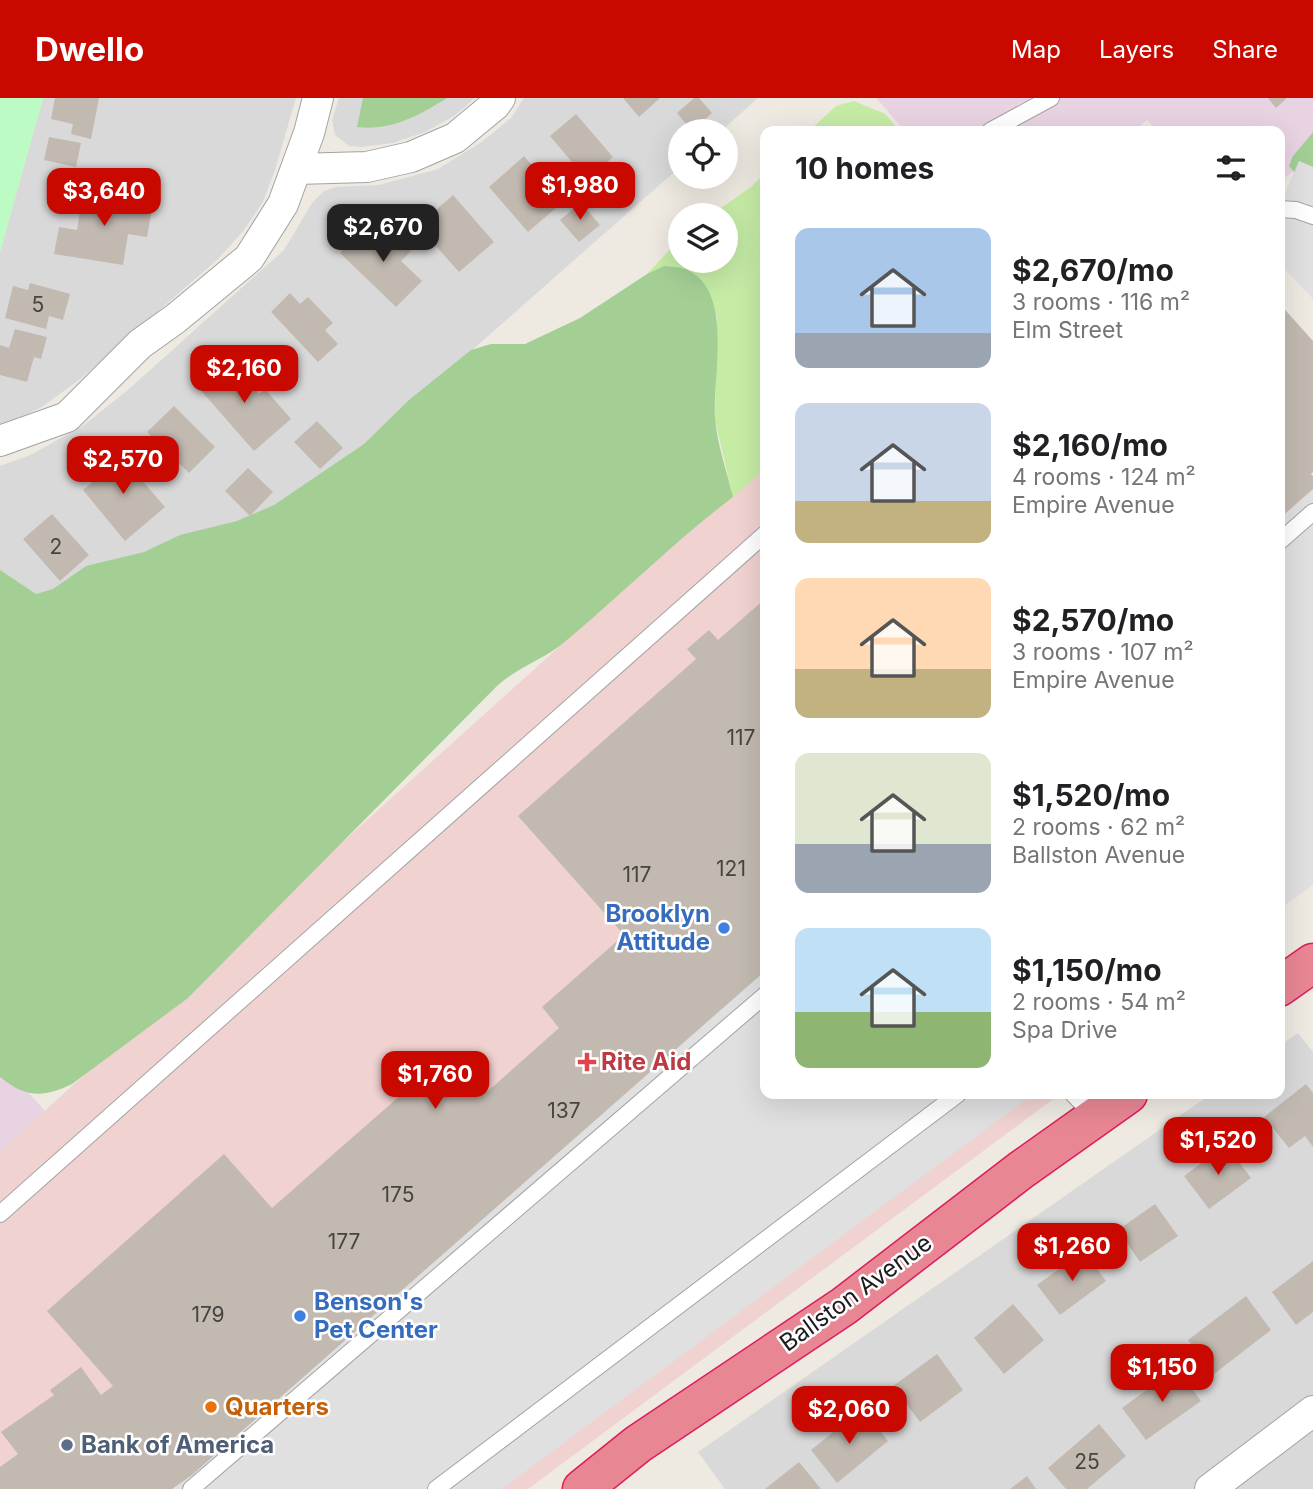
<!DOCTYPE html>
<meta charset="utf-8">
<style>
:root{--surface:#fff;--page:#f6f6f6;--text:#202124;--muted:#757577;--accent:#c90800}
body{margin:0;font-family:Inter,sans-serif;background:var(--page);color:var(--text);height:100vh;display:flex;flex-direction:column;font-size:26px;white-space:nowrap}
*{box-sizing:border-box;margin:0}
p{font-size:23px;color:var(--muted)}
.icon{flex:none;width:38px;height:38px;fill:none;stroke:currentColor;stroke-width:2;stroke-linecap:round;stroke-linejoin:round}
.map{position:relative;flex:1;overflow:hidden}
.panel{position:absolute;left:760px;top:28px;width:525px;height:973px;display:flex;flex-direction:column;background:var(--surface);border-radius:14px;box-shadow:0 7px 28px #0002}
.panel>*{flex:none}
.buttons{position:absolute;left:668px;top:21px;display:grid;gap:14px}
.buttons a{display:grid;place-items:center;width:70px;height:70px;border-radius:50%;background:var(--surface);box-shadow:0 7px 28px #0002;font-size:35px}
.price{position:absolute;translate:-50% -60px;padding:0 16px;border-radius:14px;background:var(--accent);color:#fff;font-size:23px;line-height:46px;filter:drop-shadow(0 2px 4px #0008)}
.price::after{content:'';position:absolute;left:50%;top:42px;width:21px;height:16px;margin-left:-10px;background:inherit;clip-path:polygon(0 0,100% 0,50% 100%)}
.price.on{background:#222;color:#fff}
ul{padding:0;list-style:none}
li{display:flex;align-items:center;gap:21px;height:175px;padding:0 35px}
li span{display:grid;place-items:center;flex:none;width:196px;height:140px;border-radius:14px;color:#555}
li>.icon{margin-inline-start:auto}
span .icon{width:84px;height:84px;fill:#fffc;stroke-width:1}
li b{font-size:30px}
h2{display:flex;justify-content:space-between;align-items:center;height:84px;padding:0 35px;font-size:30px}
header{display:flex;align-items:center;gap:42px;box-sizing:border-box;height:98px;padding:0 35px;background:var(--accent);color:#fff}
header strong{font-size:33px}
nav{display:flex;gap:38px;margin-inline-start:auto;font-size:24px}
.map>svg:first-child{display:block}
.residential{fill:#dad9d9}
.commercial{fill:#f0d2d0}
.industrial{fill:#e8d3e3}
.grass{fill:#c5eba5}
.forest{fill:#a3cf95}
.park{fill:#bcfbc3}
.parking{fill:#e0e0e0}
.building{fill:#c2bab1}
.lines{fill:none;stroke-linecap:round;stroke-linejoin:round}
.lane-casing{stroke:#a3a3a3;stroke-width:18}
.street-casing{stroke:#a3a3a3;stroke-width:32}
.highway-casing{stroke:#dd1d58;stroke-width:41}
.lane{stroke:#fff;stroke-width:16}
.street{stroke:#fff;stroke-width:30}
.highway{stroke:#e98694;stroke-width:38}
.shop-dot{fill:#3f7fe0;stroke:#fff;stroke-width:2.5}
.health-dot{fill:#e0444e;stroke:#fff;stroke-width:2.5}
.food-dot{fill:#e8710a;stroke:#fff;stroke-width:2.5}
.service-dot{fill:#5c6f8a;stroke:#fff;stroke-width:2.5}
.labels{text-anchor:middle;stroke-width:5;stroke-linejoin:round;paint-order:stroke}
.number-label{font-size:21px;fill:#464441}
.shop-label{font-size:24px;font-weight:bold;fill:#366cbe;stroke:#fff;text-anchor:end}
.health-label{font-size:24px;font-weight:bold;fill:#be3a42;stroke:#fff;text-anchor:start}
.street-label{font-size:24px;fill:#1c1c1c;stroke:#fff}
.food-label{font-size:24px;font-weight:bold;fill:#c56008;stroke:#fff;text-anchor:start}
.service-label{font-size:24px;font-weight:bold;fill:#4e5e75;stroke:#fff;text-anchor:start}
</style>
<header>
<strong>Dwello</strong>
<nav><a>Map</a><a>Layers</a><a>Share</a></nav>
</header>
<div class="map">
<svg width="1313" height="1391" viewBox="0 0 1313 1391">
<rect width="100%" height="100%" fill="#eeeae2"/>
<!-- residential -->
<path class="residential" d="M43,0H296L275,72L263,104L244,132L218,161L79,282L43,308L0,331V154Z
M339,0H475L454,18L425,34L393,45L361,49L349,48L335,37L332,22Z
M524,0H758L721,33H681V68L0,668V368L30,357L83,328L130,290L284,152L312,105L324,93L336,89L379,87L438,71L483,43L511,20Z
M1298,935L1313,954V1391H725L698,1354L1211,996H1279V948Z"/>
<!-- commercial -->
<path class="commercial" d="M765,363V996H1060L528,1391H0V1053L570,539L637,473Z"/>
<!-- industrial -->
<path class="industrial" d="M876,0H1313V56L1279,85V33H1157L1147,22L1134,33H905Z
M0,963L45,1013L0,1053Z"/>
<!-- grass -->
<path class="grass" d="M854,3L885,16L900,33H809L836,8Z
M765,75V371L733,399L715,322L717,218L647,176L681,140V163H726V117H711L751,89Z"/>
<!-- forest -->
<path class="forest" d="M363,0H447C418,18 391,33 357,29Z
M1313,34V80L1296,76L1289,68L1293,58Z
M664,168C671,169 679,169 685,171C735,191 712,278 715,320C717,346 727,374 733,399C675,443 623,495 567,542C546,561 518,568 496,589L188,900L72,986C43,1000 26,1000 0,979V472L36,496L53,491L86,468L144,454L180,437L237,423L274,407L364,346L409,302L471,252L491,246H525L580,220L647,176Z"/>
<!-- park -->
<path class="park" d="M0,0H43L0,154Z"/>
<!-- parking -->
<path class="parking" d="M1299,63L1313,69V201L1279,165V110Z
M1313,387V787L1279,812V417Z
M765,870V996H1033L502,1391H170Z"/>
<!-- building -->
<path class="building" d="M55,0H99L91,41L71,36L73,26L51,21Z
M623,0H660L639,19Z
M694,0H699L712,15L692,33L677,15Z
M1268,0H1287L1276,10Z
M576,16L613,59L587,82L550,38Z
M49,39L81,45L76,69L44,62Z
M524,58L563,104L528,134L489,89Z
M83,94L153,105L147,139L128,136L123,167L54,156L59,129L77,132Z
M453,97L494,144L459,174L418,128Z
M581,105L600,127L579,144L560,122Z
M368,127L384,143L392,135L411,153L401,163L422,183L396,209L340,155Z
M30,185L70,196L63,222L49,218L46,231L5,220L13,188L28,192Z
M290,195L300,206L308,199L333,225L325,232L338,246L318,264L271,214Z
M1279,205L1313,243V374L1311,376L1313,378V391L1279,421Z
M15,231L47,239L41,261L34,259L27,284L0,277V247L9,250Z
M229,261L259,296L265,291L291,321L254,353L197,288Z
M174,308L215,349L189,375L147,334Z
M317,323L343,350L320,371L294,344Z
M115,351L165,409L125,443L83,392L101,377L94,368Z
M248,370L273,394L250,418L225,393Z
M52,416L89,457L60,483L23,441Z
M765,501V873L192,1377L172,1391H0V1369L18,1356L1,1334L54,1297L50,1292L81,1269L101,1297L113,1288L47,1213L224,1056L272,1110L451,953L487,994L559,930L542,909L624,837L518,718L696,561L687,551L709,532L718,542Z
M1306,986L1313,995V1049L1305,1038L1289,1050L1264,1019Z
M1226,1047L1251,1080L1209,1111L1184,1078Z
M1155,1106L1178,1138L1140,1164L1118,1132Z
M1084,1153L1106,1183L1060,1217L1037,1187Z
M1313,1163V1214L1296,1227L1272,1194Z
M1246,1198L1271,1232L1214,1276L1188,1242Z
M1013,1206L1044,1242L1004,1276L974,1240Z
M937,1256L963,1292L920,1324L893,1288Z
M1177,1270L1201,1303L1146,1342L1122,1310Z
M862,1311L888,1343L837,1385L811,1352Z
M1099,1326L1126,1358L1087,1391H1066L1048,1370Z
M799,1364L821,1391H765Z
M1027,1378L1036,1391H1010Z"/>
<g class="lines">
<defs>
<path id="lane" d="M990,33L1051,0
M1279,111L1296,112L1313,118
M1279,444L1313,414
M1073,996L1095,1019
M0,1116L765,436
M191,1391L765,897
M436,1391L958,996"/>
<path id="street" d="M296,71L367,69L411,59L455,40L495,7L500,0
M0,343L67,319L140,246L175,221L249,160L283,106L309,35L318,0
M1210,1391L1313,1313"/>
<path id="highway" d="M1279,889L1313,865
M582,1391L638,1346L844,1208L1021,1072L1128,996"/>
</defs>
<!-- lane casing -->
<use href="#lane" class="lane-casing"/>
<!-- street casing -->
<use href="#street" class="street-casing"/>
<!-- highway casing -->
<use href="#highway" class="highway-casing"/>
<!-- lane -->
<use href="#lane" class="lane"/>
<!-- street -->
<use href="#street" class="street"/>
<!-- highway -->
<use href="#highway" class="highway"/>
</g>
<!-- markers -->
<g class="shop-dot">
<circle cx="724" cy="830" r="7"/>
<circle cx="300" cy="1218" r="7"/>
</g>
<path class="health-dot" d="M583.5 953.5h7v7h7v7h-7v7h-7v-7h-7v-7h7z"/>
<circle class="food-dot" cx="211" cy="1309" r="7"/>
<circle class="service-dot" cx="67" cy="1347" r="7"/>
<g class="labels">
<!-- number labels -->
<g class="number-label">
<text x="38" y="214">5</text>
<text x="56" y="456">2</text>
<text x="741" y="647">117</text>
<text x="731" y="778">121</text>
<text x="637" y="784">117</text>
<text x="564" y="1020">137</text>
<text x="398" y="1104">175</text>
<text x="344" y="1151">177</text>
<text x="208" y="1224">179</text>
<text x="1087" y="1371">25</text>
</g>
<!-- shop labels -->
<g class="shop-label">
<text x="710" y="824">Brooklyn<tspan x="710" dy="28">Attitude</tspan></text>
<text x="314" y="1212" text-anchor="start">Benson's<tspan x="314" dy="28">Pet Center</tspan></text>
</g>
<!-- health labels -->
<g class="health-label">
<text x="601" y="972">Rite Aid</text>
</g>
<!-- street labels -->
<g class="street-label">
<text transform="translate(856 1195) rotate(-36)" y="8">Ballston Avenue</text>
</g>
<!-- food labels -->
<g class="food-label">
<text x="225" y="1317">Quarters</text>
</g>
<!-- service labels -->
<g class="service-label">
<text x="81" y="1355">Bank of America</text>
</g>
</g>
</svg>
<div class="buttons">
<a><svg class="icon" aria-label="locate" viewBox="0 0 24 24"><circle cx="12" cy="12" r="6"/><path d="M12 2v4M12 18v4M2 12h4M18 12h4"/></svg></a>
<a><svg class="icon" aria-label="layers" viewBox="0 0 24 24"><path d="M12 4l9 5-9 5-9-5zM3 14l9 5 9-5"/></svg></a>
</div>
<b class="price" style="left:580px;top:124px">$1,980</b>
<b class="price" style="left:104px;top:130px">$3,640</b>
<b class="price on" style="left:383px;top:166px">$2,670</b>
<b class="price" style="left:244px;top:307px">$2,160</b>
<b class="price" style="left:123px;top:398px">$2,570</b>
<b class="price" style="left:435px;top:1013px">$1,760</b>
<b class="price" style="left:1218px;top:1079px">$1,520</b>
<b class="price" style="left:1072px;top:1185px">$1,260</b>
<b class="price" style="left:1162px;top:1306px">$1,150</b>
<b class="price" style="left:849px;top:1348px">$2,060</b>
<section class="panel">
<h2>10 homes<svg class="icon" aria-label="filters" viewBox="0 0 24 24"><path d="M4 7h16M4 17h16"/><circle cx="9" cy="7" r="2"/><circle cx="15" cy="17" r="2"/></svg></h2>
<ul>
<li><span style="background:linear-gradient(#a9c7e8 75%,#9aa5b1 0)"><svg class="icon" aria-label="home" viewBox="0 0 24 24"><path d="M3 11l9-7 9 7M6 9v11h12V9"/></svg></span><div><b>$2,670/mo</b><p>3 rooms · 116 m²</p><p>Elm Street</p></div></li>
<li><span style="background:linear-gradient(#c9d6e8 70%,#c2b280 0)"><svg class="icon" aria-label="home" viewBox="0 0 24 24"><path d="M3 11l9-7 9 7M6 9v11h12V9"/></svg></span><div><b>$2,160/mo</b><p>4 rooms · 124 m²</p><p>Empire Avenue</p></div></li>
<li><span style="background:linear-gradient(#ffd9b3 65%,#c2b280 0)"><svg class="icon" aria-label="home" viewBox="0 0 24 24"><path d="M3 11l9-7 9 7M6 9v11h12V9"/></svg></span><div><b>$2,570/mo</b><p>3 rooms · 107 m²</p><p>Empire Avenue</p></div></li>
<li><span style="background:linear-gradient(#dfe7d0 65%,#9aa5b1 0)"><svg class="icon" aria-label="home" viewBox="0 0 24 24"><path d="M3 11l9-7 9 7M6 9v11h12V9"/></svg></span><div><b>$1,520/mo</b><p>2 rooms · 62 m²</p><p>Ballston Avenue</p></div></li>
<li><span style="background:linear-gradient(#bfe0f5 60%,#8fb573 0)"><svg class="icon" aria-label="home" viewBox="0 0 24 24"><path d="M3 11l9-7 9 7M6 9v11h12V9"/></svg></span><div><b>$1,150/mo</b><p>2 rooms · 54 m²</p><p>Spa Drive</p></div></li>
</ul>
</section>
</div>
